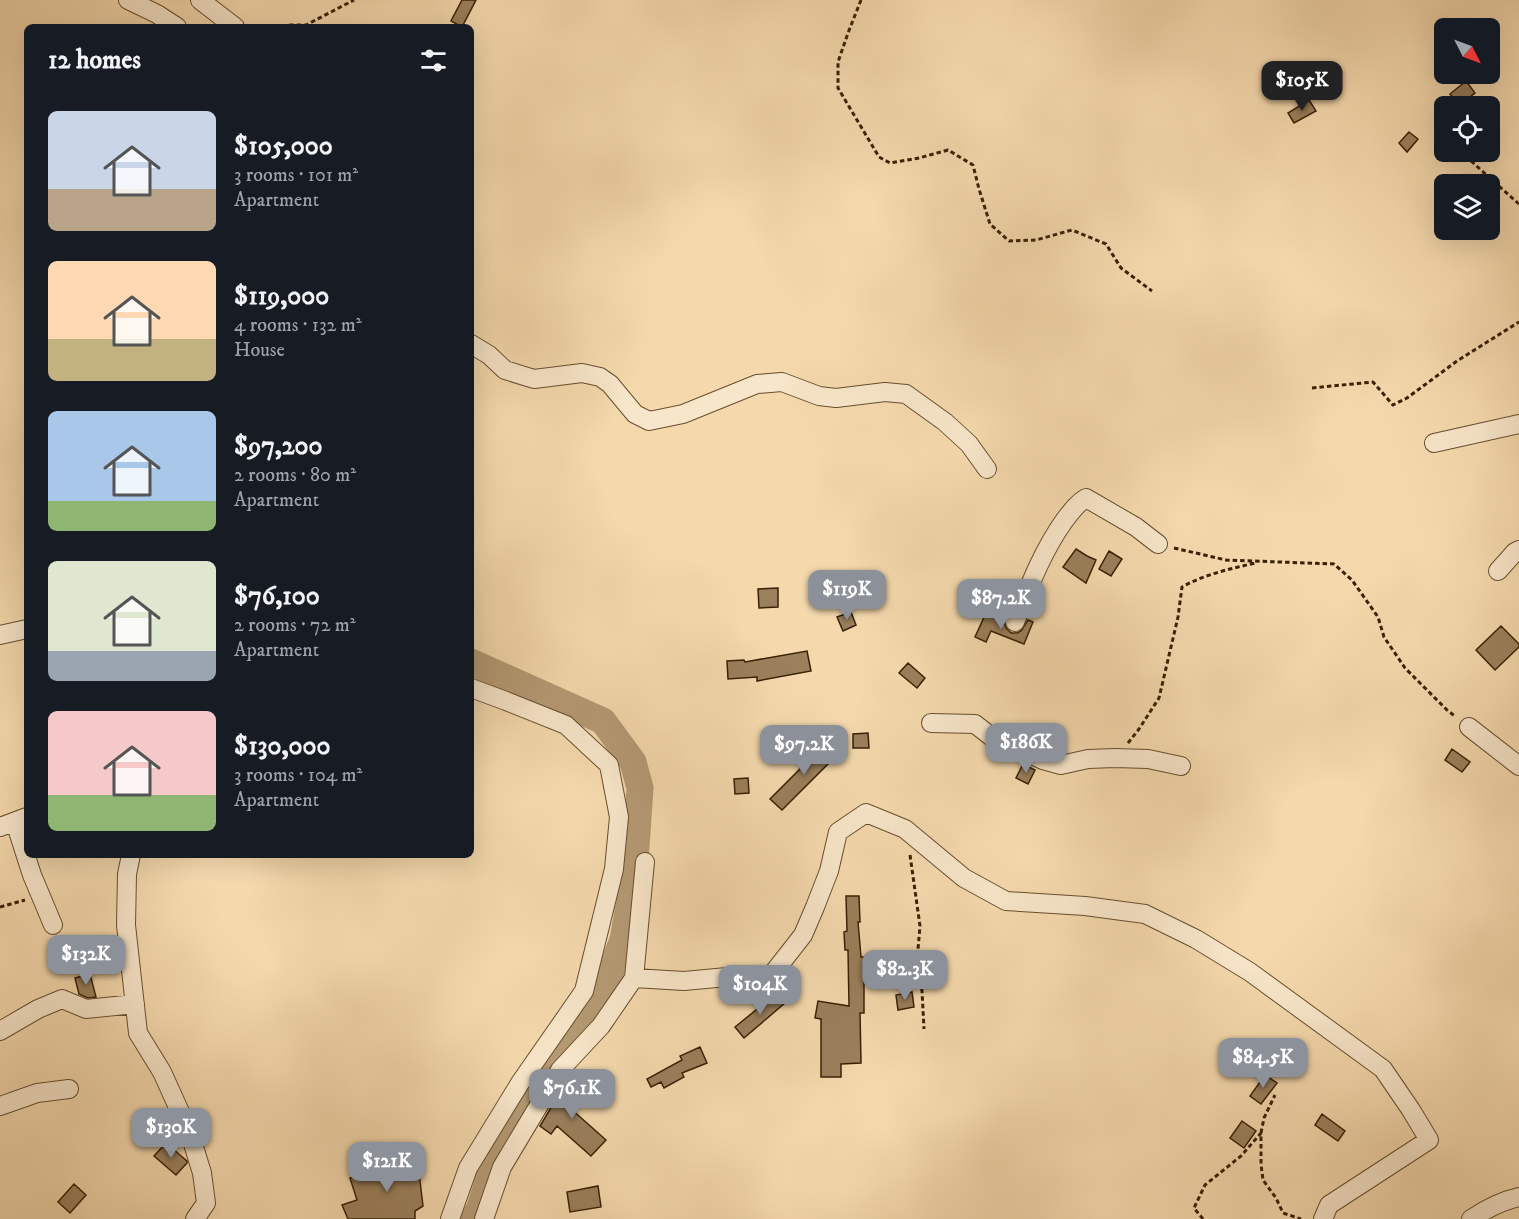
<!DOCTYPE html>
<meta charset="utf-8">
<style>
:root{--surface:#171b24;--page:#242831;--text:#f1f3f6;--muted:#9ea1a6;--accent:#8c9099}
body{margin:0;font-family:"IM FELL DW Pica",serif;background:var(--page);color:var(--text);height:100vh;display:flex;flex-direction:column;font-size:22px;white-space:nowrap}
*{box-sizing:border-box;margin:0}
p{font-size:20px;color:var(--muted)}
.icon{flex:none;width:33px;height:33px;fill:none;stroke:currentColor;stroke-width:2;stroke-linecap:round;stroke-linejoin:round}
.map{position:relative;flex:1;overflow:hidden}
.panel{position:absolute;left:24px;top:24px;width:450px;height:834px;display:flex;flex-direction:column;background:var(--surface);border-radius:9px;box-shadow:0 6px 24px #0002}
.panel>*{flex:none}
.needle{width:39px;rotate:132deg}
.controls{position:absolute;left:1434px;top:18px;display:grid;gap:12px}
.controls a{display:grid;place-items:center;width:66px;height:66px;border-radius:9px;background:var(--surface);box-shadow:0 6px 24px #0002;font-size:30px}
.price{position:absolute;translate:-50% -51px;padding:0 14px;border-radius:12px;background:var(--accent);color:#fff;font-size:20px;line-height:39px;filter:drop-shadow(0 2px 3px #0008)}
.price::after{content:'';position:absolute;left:50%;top:36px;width:18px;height:14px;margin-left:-9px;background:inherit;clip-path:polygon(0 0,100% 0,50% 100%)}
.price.selected{background:#222;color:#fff}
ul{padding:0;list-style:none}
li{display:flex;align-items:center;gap:18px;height:150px;padding:0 24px}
li span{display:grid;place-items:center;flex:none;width:168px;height:120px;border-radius:9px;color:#555}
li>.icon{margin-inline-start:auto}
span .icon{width:72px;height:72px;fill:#fffc;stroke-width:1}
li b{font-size:26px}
h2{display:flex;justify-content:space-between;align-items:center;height:72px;padding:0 24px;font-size:26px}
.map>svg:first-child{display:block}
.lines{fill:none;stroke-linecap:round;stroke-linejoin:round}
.river{stroke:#b59a74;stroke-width:27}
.building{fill:#9b805c;stroke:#392004;stroke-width:1.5}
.minor-casing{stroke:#684e2e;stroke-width:20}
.path{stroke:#392004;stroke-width:3;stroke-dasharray:4.5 3;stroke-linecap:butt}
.minor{stroke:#f8e6ca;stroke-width:18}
</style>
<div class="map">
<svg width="1519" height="1219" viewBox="0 0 1519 1219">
<rect width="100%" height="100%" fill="#f5d9ad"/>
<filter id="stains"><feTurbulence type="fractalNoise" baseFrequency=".00333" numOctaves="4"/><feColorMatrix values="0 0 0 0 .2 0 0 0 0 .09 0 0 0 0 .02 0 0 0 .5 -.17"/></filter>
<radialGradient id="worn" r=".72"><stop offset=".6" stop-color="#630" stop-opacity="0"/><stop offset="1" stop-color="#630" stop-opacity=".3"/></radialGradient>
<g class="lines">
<!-- river -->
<path class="river" d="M471,662L603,721L633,762L640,788L634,876L623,940L605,986L553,1055L501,1139L480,1208L474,1219"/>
</g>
<!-- building -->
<path class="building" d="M462,0H476L462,27L451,21Z
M1466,81L1475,93L1459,105L1450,94Z
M1309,100L1316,111L1294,123L1288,113Z
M1409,132L1418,139L1407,152L1399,143Z
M1076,549L1087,556L1096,560L1086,583L1063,567Z
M1109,551L1122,559L1111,576L1099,569Z
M778,588V607L759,608L758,589Z
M851,612L856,625L843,631L837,617Z
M986,613L1004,621L1006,628L1011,633H1017L1021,631L1028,620L1033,622L1024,644L991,631L986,642L975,637Z
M1501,626L1519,644V647L1495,670L1476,650Z
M807,651L811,671L757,681V677L728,679L727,661L744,660L745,662Z
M908,663L925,678L917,688L899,673Z
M868,733L869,748H853V734Z
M826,743L838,754L782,810L770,799Z
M1452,749L1470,762L1462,772L1445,760Z
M1023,764L1035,770L1028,784L1016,778Z
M748,778L749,793L735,794L734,779Z
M846,896H859L860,922H858L861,957H864V1013H860L861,1063L841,1064V1077H821V1019L815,1018L818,1001L849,1006L848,950H845L844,932L847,931Z
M90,974L96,997L88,998L79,994L75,978Z
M912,992L914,1007L898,1010L896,995Z
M777,993L785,1003L744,1038L735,1027Z
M700,1047L707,1063L682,1073L684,1077L664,1088L661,1082L651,1087L647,1079L682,1060L680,1056Z
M1265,1075L1277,1083L1261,1104L1250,1096Z
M568,1079L583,1090L570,1108L606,1140L591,1156L557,1126L551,1134L540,1126Z
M1322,1114L1345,1131L1338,1141L1315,1125Z
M1242,1121L1256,1131L1244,1148L1230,1138Z
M166,1143L187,1161V1163L176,1175L154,1156Z
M417,1156L423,1206L415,1211V1219H348L342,1205L357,1200L350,1178L382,1169V1167Z
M74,1184L86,1195L70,1213L58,1202Z
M598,1186L601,1207L570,1212L567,1192Z"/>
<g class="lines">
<defs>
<path id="minor" d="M128,0L157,14L177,27
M200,0L235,27
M471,344L489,355L505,370L534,379L582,373L600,377L610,384L635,414L649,421L683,414L757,384L782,382L819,396L836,398L885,392L906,394L945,422L969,444L987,469
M1434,443L1519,424
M1498,571L1515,552L1519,550
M1015,622C1029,587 1042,552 1064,521C1071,512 1076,504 1086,498L1136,527L1158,544
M0,635L27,629
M931,723L975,724L993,738L1043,760L1061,765L1088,759L1115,758L1148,759L1181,766
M1469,727L1519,766
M15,822L32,875L53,925
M0,827L27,817
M131,855L127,874L126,925L138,1033L162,1072L190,1134L202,1173L206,1203L195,1219
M634,978L684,981L727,977L754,982L774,972L803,935L815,907L829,871L838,832L866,813L905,829L964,878L1006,901L1085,906L1145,914L1196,939L1250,972L1383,1069L1411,1110L1429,1140L1329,1205L1323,1219
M0,1031L38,1009L62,999L86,1009L135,1004
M0,1106L37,1093L69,1089
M450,1219L468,1168L520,1083L584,991L614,869L619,817L609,765L566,725L506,701L471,688
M484,1219L502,1167L560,1070L601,1026L634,978L645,862
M1471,1219C1486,1209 1501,1201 1519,1197"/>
</defs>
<!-- minor casing -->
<use href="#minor" class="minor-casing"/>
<!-- path -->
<path class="path" d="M861,0L848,33L838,62V88L879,157L890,163L919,158L948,150L973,165L979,189L990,224L1009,241L1036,240L1072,230L1106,244L1121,268L1152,291
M282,27L289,25H306L354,0
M1471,161L1519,204
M1312,388L1373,382L1393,405L1407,398L1457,361L1519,322
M1174,548L1226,560L1334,564L1352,580L1378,617L1384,637L1405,668L1447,710L1456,717
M1128,743L1139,729L1159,698L1178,617L1182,587C1205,574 1230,569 1255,563
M910,855L920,926L917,961L922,991L924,1029
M0,907L25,900
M1261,1133L1264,1118L1275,1095
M1203,1219L1194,1208L1205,1185L1241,1156L1261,1133V1164L1263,1180L1276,1198L1283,1213L1301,1219"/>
<!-- minor -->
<use href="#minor" class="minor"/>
</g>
<rect width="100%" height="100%" filter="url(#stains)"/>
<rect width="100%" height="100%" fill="url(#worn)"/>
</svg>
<div class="controls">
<a><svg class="needle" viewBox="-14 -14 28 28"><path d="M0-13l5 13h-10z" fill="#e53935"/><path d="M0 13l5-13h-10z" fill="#9ea1a6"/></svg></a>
<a><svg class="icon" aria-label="locate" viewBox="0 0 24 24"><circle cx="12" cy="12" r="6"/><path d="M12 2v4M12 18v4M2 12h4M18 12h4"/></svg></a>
<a><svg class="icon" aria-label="layers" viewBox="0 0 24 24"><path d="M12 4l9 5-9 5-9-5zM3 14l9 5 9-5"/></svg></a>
</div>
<b class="price selected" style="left:1302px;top:112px">$105K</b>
<b class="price" style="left:847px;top:621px">$119K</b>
<b class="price" style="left:1001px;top:630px">$87.2K</b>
<b class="price" style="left:1026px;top:774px">$186K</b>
<b class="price" style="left:804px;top:776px">$97.2K</b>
<b class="price" style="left:86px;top:986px">$132K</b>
<b class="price" style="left:905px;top:1001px">$82.3K</b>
<b class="price" style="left:760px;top:1016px">$104K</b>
<b class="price" style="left:1263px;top:1089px">$84.5K</b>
<b class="price" style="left:572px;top:1120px">$76.1K</b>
<b class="price" style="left:171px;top:1159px">$130K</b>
<b class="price" style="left:387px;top:1193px">$121K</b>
<section class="panel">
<h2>12 homes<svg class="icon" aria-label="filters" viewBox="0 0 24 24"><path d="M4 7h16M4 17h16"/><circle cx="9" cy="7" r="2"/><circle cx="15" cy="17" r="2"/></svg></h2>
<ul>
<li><span style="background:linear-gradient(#c9d6e8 65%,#b9a48a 0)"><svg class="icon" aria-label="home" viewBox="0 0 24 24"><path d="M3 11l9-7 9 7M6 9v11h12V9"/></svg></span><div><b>$105,000</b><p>3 rooms · 101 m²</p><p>Apartment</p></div></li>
<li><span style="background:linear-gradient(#ffd9b3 65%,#c2b280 0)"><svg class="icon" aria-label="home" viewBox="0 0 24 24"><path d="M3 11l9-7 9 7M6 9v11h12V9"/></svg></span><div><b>$119,000</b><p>4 rooms · 132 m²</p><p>House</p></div></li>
<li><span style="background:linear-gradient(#a9c7e8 75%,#8fb573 0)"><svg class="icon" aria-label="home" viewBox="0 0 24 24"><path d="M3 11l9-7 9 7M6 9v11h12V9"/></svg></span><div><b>$97,200</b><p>2 rooms · 80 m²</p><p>Apartment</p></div></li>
<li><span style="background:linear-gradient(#dfe7d0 75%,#9aa5b1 0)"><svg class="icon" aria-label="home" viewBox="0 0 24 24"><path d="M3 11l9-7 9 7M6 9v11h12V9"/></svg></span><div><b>$76,100</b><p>2 rooms · 72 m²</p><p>Apartment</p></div></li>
<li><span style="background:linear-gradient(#f6c9c9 70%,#8fb573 0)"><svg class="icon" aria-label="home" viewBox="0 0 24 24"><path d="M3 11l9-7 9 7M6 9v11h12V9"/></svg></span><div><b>$130,000</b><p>3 rooms · 104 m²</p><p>Apartment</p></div></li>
</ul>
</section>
</div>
